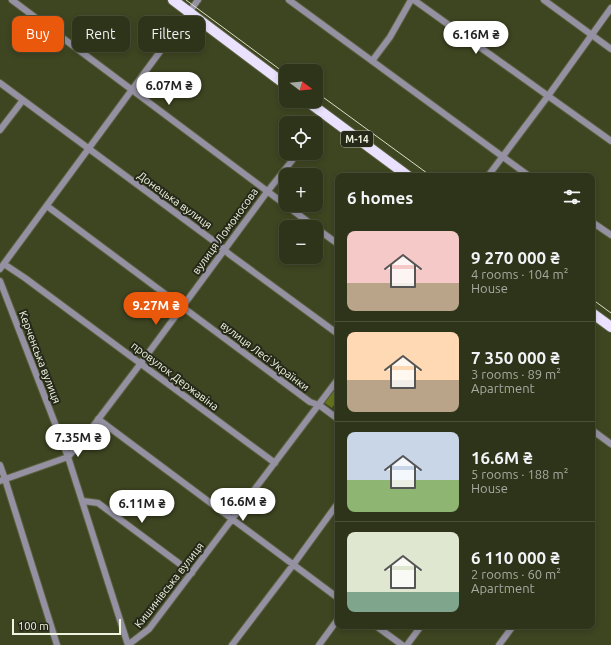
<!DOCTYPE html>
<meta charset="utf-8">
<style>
:root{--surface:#2e3419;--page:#3a3f26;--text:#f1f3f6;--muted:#a7aaa2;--line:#494f38;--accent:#ea580c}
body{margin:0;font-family:Ubuntu,sans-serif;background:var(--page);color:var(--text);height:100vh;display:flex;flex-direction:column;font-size:15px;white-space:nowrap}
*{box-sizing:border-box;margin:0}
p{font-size:13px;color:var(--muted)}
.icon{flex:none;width:22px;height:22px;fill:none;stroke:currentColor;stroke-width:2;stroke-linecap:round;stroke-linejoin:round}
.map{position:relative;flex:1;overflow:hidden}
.drawer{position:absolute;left:335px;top:173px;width:260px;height:456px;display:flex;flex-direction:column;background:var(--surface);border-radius:8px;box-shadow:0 2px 6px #0003,0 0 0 1px var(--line)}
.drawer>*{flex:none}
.guide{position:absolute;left:12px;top:16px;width:263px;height:36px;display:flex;gap:8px}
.needle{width:26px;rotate:106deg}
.buttons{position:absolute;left:279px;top:64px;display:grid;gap:8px}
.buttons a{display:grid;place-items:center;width:44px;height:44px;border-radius:8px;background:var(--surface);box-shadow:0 2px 6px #0003,0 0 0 1px var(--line);font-size:20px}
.scale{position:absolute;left:12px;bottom:10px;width:109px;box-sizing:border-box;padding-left:4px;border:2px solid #f0f5df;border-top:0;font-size:11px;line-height:14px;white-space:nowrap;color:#f0f5df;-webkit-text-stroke:3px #262919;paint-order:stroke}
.price{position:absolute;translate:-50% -34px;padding:0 9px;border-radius:14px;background:#fff;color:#222;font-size:13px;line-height:26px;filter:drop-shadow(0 1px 2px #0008)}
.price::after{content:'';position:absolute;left:50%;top:24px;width:12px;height:9px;margin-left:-6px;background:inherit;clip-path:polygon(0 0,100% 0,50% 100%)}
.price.on{background:var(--accent);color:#fff}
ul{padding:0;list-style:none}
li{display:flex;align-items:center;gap:12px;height:100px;padding:0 12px}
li+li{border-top:1px solid var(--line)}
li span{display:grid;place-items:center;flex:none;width:112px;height:80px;border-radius:8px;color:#555}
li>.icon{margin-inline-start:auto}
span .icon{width:48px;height:48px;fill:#fffc;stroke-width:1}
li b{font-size:17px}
h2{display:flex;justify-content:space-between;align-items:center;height:48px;padding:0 12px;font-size:17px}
.chip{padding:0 14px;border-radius:8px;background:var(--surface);box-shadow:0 2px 6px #0003,0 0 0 1px var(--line);font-size:14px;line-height:36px}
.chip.on{background:var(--accent);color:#fff}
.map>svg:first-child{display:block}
.green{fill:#66731c}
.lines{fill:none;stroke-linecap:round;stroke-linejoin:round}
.street-casing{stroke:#5a613f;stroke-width:8}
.primary-casing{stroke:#5a613f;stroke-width:12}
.street{stroke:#9591a2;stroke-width:6}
.primary{stroke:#e9e1fd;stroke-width:10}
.tram{stroke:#d8ddc5;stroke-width:1}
.labels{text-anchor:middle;stroke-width:4;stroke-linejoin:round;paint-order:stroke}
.shield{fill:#262919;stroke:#b3b8a4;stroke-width:1}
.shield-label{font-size:10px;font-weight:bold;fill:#f0f5df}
.street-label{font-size:11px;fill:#f0f5df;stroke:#262919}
</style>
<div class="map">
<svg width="611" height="645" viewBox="0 0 611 645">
<rect width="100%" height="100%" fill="#3e4521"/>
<!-- green -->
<path class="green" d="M338,385V399L332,408L325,403Z"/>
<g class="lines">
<defs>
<path id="street" d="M12,0L315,227
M289,0L529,176
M414,0L611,141
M544,0L611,49
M372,61L390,37L411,0
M0,83L219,245L229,254L338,334
M0,130L23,100
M488,176L548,96L611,8
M47,206L310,402L319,405L338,419
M592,222L611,235
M316,228L338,244
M4,264L25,278L275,463
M0,269L198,0
M0,281L68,457L128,645
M98,419L338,598
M592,430L611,444
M0,465L5,479L57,645
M0,481L68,457L81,442L141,363L267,192L298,153
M83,501L98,503L192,573
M376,626L402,645
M128,645L149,629L338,379
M232,645L293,565L338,503
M319,645L338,619
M407,645L421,626
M499,645L513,626"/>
<path id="primary" d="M173,0L286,85
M307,101L408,176
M592,313L611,327"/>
</defs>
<!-- street casing -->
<use href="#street" class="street-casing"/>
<!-- primary casing -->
<use href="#primary" class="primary-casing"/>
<!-- street -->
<use href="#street" class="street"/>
<!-- primary -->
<use href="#primary" class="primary"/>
<!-- tram -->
<path class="tram" d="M186,0L286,74
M316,92L431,176
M592,299L611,313"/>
</g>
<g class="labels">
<!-- shield labels -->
<rect class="shield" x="341" y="131" width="32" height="16" rx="3"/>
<g class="shield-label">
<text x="357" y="143">М-14</text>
</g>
<!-- street labels -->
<g class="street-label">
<text transform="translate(175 200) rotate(36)" y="4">Донецька вулиця</text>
<text transform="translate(225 231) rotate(-54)" y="4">вулиця Ломоносова</text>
<text transform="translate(265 356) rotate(37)" y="4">вулиця Лесі Українки</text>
<text transform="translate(40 357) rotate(69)" y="4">Керченська вулиця</text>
<text transform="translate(175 376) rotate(37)" y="4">провулок Державіна</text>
<text transform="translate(169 585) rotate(-52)" y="4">Кишинівська вулиця</text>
</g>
</g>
</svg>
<div class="buttons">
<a><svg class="needle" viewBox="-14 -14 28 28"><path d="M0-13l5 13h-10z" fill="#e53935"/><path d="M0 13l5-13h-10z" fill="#a7aaa2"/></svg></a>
<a><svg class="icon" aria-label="locate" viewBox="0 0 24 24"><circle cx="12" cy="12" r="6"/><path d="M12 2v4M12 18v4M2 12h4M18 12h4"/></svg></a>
<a>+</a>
<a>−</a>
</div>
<div class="scale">100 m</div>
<b class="price" style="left:476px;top:55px">6.16M ₴</b>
<b class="price" style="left:169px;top:106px">6.07M ₴</b>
<b class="price on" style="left:156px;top:326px">9.27M ₴</b>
<b class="price" style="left:78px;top:458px">7.35M ₴</b>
<b class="price" style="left:243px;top:522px">16.6M ₴</b>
<b class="price" style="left:142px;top:524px">6.11M ₴</b>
<div class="guide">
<a class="chip on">Buy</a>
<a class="chip">Rent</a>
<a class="chip">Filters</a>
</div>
<section class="drawer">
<h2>6 homes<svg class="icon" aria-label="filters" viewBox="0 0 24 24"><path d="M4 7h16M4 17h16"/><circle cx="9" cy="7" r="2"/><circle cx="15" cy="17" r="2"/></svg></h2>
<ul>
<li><span style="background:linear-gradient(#f6c9c9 65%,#b9a48a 0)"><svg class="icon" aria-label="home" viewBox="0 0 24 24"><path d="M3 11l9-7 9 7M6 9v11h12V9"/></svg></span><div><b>9 270 000 ₴</b><p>4 rooms · 104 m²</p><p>House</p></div></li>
<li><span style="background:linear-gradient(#ffd9b3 60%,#b9a48a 0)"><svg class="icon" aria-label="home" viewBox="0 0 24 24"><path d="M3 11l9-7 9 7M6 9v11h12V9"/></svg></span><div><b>7 350 000 ₴</b><p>3 rooms · 89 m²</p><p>Apartment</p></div></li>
<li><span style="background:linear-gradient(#c9d6e8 60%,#8fb573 0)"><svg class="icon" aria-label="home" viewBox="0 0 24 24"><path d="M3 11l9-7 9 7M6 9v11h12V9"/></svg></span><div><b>16.6M ₴</b><p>5 rooms · 188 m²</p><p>House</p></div></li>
<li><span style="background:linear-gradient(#dfe7d0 75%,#7fa58c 0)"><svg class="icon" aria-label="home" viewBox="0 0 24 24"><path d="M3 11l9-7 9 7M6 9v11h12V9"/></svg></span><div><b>6 110 000 ₴</b><p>2 rooms · 60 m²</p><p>Apartment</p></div></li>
</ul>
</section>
</div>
